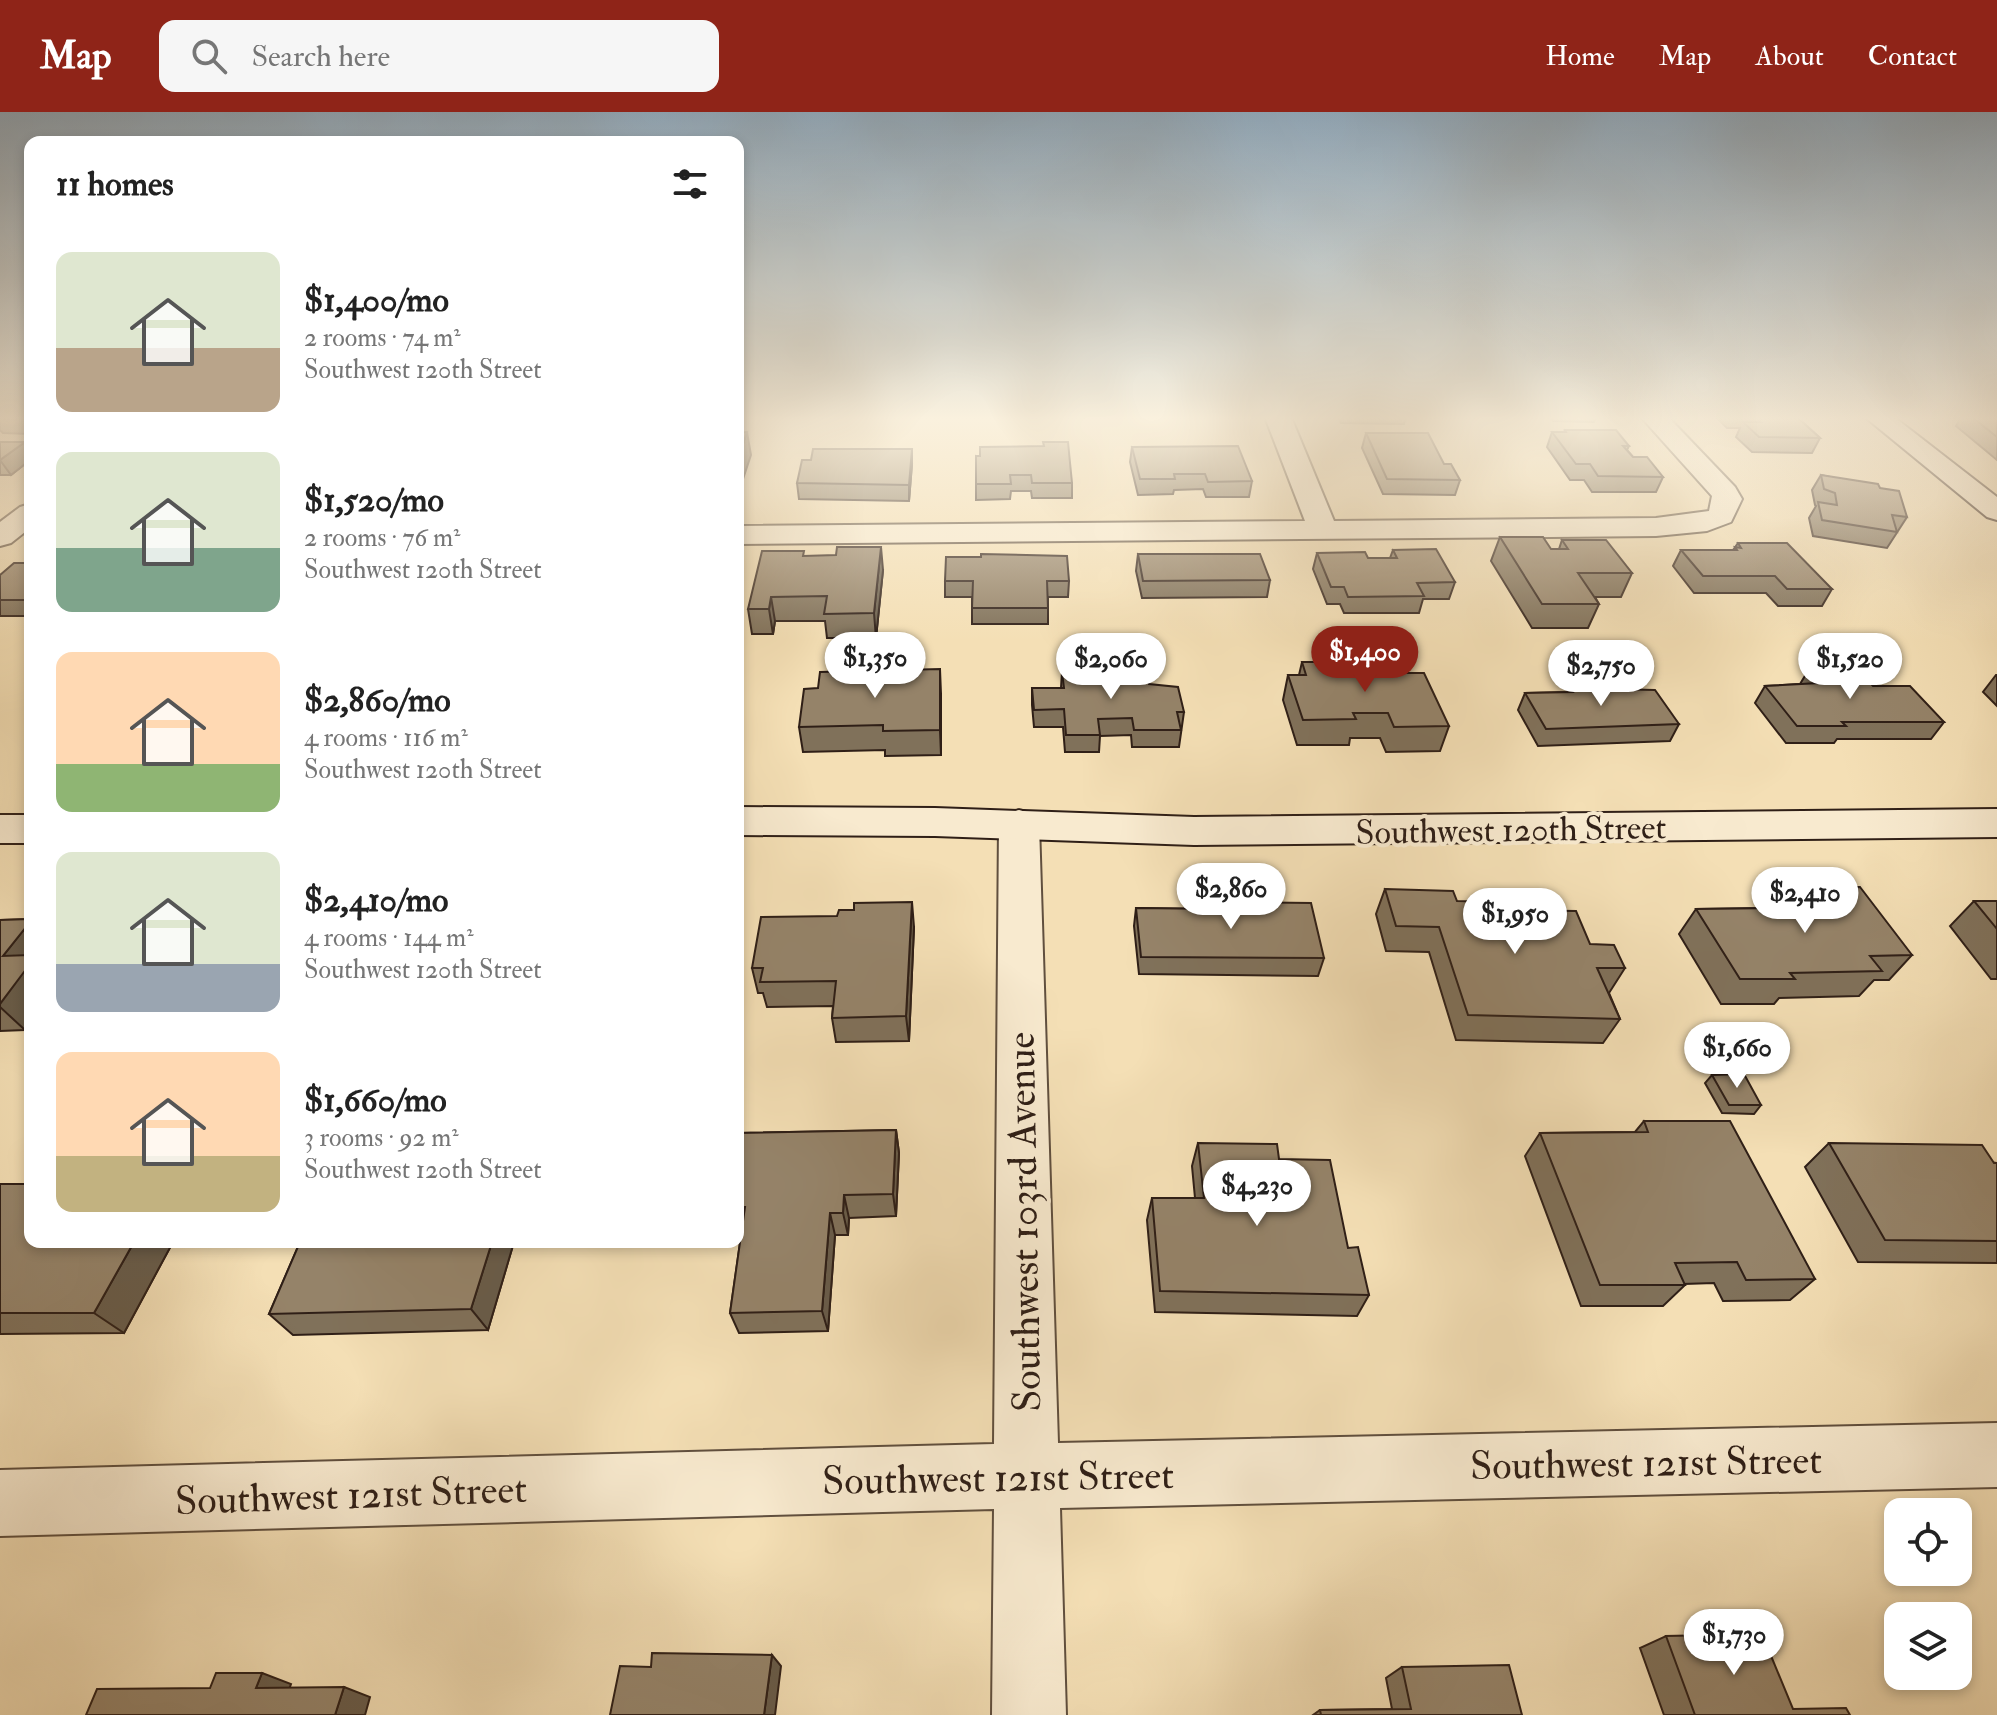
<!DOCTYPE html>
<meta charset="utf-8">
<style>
:root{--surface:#fff;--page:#f6f6f6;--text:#222;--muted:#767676;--accent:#8f2418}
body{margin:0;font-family:"IM FELL Double Pica",serif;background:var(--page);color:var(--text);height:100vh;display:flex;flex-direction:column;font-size:30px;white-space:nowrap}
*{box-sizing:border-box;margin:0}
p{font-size:26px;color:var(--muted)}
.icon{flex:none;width:44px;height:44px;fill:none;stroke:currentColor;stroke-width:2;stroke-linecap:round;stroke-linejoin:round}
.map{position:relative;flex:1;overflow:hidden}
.drawer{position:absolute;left:24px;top:24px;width:720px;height:1112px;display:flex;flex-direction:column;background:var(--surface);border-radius:16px;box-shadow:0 4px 12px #0003}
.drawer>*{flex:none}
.tools{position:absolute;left:1884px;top:1386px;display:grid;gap:16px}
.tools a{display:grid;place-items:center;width:88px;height:88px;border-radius:16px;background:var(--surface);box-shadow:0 4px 12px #0003;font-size:40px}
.price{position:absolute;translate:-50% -68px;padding:0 18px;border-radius:28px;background:#fff;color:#222;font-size:26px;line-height:52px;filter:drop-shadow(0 2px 4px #0008)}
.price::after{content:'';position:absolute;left:50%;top:48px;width:24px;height:18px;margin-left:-12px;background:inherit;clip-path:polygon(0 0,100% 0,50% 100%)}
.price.active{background:var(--accent);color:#fff}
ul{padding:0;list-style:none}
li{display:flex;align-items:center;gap:24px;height:200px;padding:0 32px}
li span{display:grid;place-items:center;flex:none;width:224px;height:160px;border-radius:16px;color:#555}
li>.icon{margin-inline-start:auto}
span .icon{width:96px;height:96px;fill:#fffc;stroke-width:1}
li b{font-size:34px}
h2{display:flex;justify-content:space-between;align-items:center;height:96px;padding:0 32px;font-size:34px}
header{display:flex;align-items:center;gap:48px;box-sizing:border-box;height:112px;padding:0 40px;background:var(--accent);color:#fff}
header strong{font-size:38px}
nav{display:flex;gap:44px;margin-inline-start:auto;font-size:28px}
.search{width:560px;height:72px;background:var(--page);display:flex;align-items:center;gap:20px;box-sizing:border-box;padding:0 28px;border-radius:16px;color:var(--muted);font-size:30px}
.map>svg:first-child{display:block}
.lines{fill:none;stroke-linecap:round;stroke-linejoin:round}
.street-casing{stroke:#604f3e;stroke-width:4}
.secondary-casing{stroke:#2f1f17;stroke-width:4}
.street{fill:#f8eacf;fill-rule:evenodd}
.secondary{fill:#f8eacf;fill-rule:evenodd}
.wall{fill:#80715a;stroke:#2f1f17;stroke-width:2}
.shaded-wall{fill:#685c4a;stroke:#2f1f17;stroke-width:2}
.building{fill:#958369;stroke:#2f1f17;stroke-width:2}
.labels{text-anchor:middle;stroke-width:8;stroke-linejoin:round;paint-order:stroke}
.street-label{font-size:34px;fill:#2f1f17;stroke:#f8eacf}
.near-street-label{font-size:40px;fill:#2f1f17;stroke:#f8eacf}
</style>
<header>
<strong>Map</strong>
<div class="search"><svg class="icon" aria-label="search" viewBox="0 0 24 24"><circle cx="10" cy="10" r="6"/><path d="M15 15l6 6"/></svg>Search here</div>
<nav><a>Home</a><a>Map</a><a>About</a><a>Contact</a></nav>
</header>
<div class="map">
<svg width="1997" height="1603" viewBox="0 0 1997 1603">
<rect width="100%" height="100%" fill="#f4dfb5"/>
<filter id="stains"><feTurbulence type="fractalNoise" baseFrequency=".0025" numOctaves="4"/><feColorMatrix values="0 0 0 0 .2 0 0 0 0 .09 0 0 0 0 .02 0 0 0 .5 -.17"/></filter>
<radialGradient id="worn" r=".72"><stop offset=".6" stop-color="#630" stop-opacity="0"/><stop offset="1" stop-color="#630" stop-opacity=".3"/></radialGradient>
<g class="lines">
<defs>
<path id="street" d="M1265,305H1291L1334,409L1656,406L1709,399L1712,384L1641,305H1668L1735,375L1742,387L1731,410L1707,419L1656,424L738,432V414L1305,409Z
M30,392V416L11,431L0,434V410L20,395Z
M1019,698L1033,702L1039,712L1058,1331L1997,1311V1375L1060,1396L1066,1603H992L994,1397L0,1424V1358L994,1332L999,712L1005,702Z"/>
<path id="secondary" d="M1865,305H1894L1997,385V408L1987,405Z
M738,695L935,696L1194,705L1997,697V725L1194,733L935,724L738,723Z
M0,703H30V731H0Z"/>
</defs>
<!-- street casing -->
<use href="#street" class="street-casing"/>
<!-- secondary casing -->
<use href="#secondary" class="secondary-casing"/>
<!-- street -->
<use href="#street" class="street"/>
<!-- secondary -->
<use href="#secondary" class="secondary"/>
</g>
<!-- wall -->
<path class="wall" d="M0,305H30V322L3,321L0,318Z
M1190,305H1217V306H1190Z
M1338,305H1406L1404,312L1341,311Z
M1550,305H1596L1594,310L1553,309Z
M1716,305H1797L1820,326L1812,341L1752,340L1736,325L1740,316H1727Z
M1961,305H1997V348L1956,314Z
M1565,318L1629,334L1627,338L1633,345L1663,365L1656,380H1592L1584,368H1570L1547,335L1552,320H1564Z
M1366,321L1444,352L1460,368L1455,383L1383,382L1362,336Z
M0,330H25L30,337V348L11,363H0Z
M1132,335L1252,369L1249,385H1206L1203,377L1174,378L1173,382L1138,383L1130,350Z
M976,344L1072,371V386H1032L1031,379H1011L1010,387L976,388Z
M811,348L912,352L909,389L799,387L797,371Z
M1821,363L1880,376L1907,405L1887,436L1813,424L1809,406L1816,394L1815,393L1812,378Z
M1500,425L1551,437H1559L1562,428L1632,461L1621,485H1595L1599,492L1588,516H1532L1491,449Z
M1738,431L1832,477L1822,494H1778L1766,481H1694L1673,454L1681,438H1733Z
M1393,438L1455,470L1449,487H1423L1419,501H1344L1340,492H1327L1313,457L1317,441L1368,446H1390Z
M1138,442L1270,468L1267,485L1142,486L1136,459Z
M804,444L883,458L876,526H827L825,509H775L773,522H752L748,497Z
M30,451V504H0V463Z
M945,469H1069L1068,485H1048V512H972V485H945Z
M1302,550L1377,561L1449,614L1440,639L1386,640L1380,626H1350L1349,633H1297L1283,588L1288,563H1299Z
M1808,559L1873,574L1944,610L1931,627H1837L1834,631H1786L1755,591L1765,574L1800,572Z
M1062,560L1149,572L1184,600L1179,635H1132L1131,623L1100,624L1099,640H1065L1063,615H1034L1032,593V576H1061Z
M1996,563H1997V594L1983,580Z
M1571,576L1679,612L1670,629L1538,634L1518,598L1525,581L1569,580Z
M941,582V643L885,644V638L803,640L799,615Z
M1793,776L1912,843L1889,868H1874L1859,884L1779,886L1774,892H1721L1679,822L1696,797L1766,796L1771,789H1784Z
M1385,777L1504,798L1625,856L1609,881L1620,907L1603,931L1456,928L1429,840L1386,839L1376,802Z
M1974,789H1997V867H1991L1950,814Z
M1216,790L1324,846L1318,864L1139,862L1134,814L1136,796L1214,797Z
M30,807V911L25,918L0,919V808Z
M914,815L909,929L836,930L832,906L833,894L767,895L763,881H758L752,856Z
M1712,963L1761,993L1754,1002L1722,1001L1705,971Z
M1644,1009L1815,1167L1790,1188L1723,1189L1714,1171L1684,1172L1685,1173L1663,1194H1581L1525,1044L1540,1021L1635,1020Z
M896,1018L899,1041L896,1104L849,1106L848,1123H835L828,1219L739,1221L730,1201L742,1117L738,1118V1021Z
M1198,1031L1279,1047L1348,1136L1369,1183L1357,1204L1155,1200L1147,1108L1152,1086H1195L1192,1054Z
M1829,1031L1997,1051V1151L1858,1150L1805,1055Z
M0,1072L30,1130H173L124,1221L0,1222Z
M300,1130H514L488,1218L293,1223L269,1202Z
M1666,1524L1793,1597L1850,1603H1664L1640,1536Z
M1402,1555L1522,1603H1313L1320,1598L1392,1597L1386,1566Z"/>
<!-- shaded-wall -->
<path class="shaded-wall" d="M747,320L751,343L738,382V347Z
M25,330L30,337V348L11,363L0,348Z
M912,337V352L909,389V373Z
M881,435L883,458L876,526L874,501Z
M771,485L775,509L773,522L769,497Z
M940,557L941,582V643L940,618Z
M912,790L914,815L909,929L906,904Z
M30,810V911L25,918L0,895V892L3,844Z
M896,1018L899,1041L896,1104L893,1082Z
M844,1083L849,1106L848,1123L843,1101Z
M830,1101L835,1123L828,1219L822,1199Z
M134,1130H173L124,1221L94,1201Z
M492,1130H514L488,1218L471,1197Z
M772,1543L781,1554L775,1603H764Z
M262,1561L291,1572L286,1586L256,1576Z
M344,1575L370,1585L365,1603H335Z"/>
<!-- building -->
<path class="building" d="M0,305H30V307H0Z
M1755,305H1797L1820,326L1759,325L1743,310H1761Z
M1972,305H1997V325Z
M1565,318H1616L1629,334H1623L1633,345H1647L1663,365L1598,364L1590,352H1576L1552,320H1566Z
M747,320L738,347V321Z
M1366,321H1428L1444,352H1451L1460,368L1387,367Z
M0,330H25L0,348Z
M1043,330H1068L1072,371H1032L1031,363H1010L1011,372H976V344H980V335L1044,334Z
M1238,334L1252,369L1208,370L1205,362H1174L1175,367H1140L1132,335Z
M813,337H912L909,373L797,371L802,348H811Z
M1821,363L1878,372L1880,376L1899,379L1907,405L1892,403L1897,420L1822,408L1818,390L1837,393L1835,381L1824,377Z
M1500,425H1543L1551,437H1568L1562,428H1606L1632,461H1578L1599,492H1542Z
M1738,431H1787L1832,477H1787L1775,464H1703L1681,438H1737L1735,435L1741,436Z
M837,435H881L874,501L824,502L827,484L771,485L769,497H748L762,439H804L803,444L836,443Z
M1436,437L1455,470L1417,471L1424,484L1348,485L1344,475H1331L1317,441L1365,440L1368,446H1397L1393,438Z
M981,442L1067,444L1069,469H1047L1048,496H972L973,469H945L946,445H981Z
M1138,442H1260L1270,468L1143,469Z
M14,451H30V488H0V463Z
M1302,550H1372L1377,561H1424L1449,614L1394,615L1388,601H1353L1356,607L1303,608L1288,563H1306Z
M940,557V618L883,619V613L799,615L804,577L818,576L820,560Z
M1146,559L1149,572L1178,575L1184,600H1177L1181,618H1134L1132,606L1098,607L1100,623H1066L1064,597L1034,598L1032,576H1064L1062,560Z
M1808,559H1860L1873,574H1910L1944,610H1842L1846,614H1797L1765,574L1818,571Z
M1571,576L1655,578L1679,612L1546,617L1525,581L1573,580Z
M1860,775L1912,843L1870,844L1882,859L1790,861L1795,867H1740L1696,797L1776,796L1771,789H1802L1793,776Z
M1385,777L1453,779L1457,789L1498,790L1504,798L1576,799L1590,832L1614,833L1625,856H1597L1620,907L1468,903L1439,815L1396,814Z
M1974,789H1997V817Z
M912,790L906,904L832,906L836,869L760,870L763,856H752L761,805L837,804L839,798H854V791Z
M1216,790L1311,791L1324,846L1141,845L1136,796L1218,797Z
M30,807V810L3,844L30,843V852L0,892V808Z
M1744,962L1761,993H1729L1712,963Z
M1644,1009H1730L1815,1167L1746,1168L1737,1150L1675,1151L1685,1173H1600L1540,1021L1648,1020Z
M896,1018L893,1082L844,1083L843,1101H830L822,1199L730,1201L745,1095H738V1021Z
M1198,1031L1277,1032L1279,1047L1330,1048L1348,1136L1358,1135L1369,1183L1160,1179L1152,1086H1204Z
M1829,1031L1982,1033L1994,1051H1997V1129L1885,1128Z
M0,1072H30V1130H134L94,1201H0Z
M300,1130H492L471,1197L269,1202Z
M1762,1522L1793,1597L1846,1596L1850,1603H1695L1666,1524Z
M652,1541L772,1543L764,1603H610L620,1554L651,1555Z
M1509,1553L1522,1603H1321L1320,1598L1411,1597L1402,1555Z
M216,1561H262L256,1576L344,1575L335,1603H86L97,1577L210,1576Z"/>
<!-- sky -->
<linearGradient id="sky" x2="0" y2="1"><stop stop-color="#92abbe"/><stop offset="0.58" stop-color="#faf1de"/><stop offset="1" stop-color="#faf1de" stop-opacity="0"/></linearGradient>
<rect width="1997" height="529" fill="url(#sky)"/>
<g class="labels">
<!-- street labels -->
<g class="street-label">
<text transform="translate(1511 717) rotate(-1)" y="12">Southwest 120th Street</text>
</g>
<!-- near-street labels -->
<g class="near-street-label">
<text transform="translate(1023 1110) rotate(-91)" y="14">Southwest 103rd Avenue</text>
<text transform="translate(1646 1350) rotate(-1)" y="14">Southwest 121st Street</text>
<text transform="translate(998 1365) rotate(-1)" y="14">Southwest 121st Street</text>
<text transform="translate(351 1382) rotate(-2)" y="14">Southwest 121st Street</text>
</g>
</g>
<rect width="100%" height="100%" filter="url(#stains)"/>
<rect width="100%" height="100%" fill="url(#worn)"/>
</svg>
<div class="tools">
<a><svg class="icon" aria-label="locate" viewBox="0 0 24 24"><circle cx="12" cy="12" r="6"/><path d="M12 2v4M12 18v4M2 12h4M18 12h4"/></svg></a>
<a><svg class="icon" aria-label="layers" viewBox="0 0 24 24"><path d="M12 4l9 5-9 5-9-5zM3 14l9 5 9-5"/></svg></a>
</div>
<b class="price active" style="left:1365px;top:582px">$1,400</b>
<b class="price" style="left:875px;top:588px">$1,350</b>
<b class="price" style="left:1111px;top:589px">$2,060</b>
<b class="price" style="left:1850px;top:589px">$1,520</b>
<b class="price" style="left:1601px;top:596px">$2,750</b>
<b class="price" style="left:1231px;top:819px">$2,860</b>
<b class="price" style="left:1805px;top:823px">$2,410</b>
<b class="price" style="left:1515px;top:844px">$1,950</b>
<b class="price" style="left:1737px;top:978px">$1,660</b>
<b class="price" style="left:1257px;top:1116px">$4,230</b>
<b class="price" style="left:1734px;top:1565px">$1,730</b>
<section class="drawer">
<h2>11 homes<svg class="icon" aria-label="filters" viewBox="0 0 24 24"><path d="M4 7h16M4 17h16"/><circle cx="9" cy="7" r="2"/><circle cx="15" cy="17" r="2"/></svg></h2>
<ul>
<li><span style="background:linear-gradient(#dfe7d0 60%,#b9a48a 0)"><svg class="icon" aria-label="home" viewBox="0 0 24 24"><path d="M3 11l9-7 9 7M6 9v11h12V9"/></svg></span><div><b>$1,400/mo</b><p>2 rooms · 74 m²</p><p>Southwest 120th Street</p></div></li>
<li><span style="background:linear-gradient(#dfe7d0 60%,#7fa58c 0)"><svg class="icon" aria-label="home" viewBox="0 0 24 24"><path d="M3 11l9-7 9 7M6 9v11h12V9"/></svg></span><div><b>$1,520/mo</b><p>2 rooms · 76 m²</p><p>Southwest 120th Street</p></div></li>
<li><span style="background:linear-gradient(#ffd9b3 70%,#8fb573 0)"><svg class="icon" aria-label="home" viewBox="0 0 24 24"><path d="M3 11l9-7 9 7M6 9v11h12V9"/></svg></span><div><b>$2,860/mo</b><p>4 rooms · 116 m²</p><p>Southwest 120th Street</p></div></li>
<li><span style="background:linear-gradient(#dfe7d0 70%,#9aa5b1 0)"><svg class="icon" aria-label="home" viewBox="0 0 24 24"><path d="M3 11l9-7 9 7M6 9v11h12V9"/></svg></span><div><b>$2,410/mo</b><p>4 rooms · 144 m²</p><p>Southwest 120th Street</p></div></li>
<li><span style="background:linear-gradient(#ffd9b3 65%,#c2b280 0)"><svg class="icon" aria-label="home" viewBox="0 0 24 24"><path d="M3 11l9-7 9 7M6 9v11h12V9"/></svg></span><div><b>$1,660/mo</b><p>3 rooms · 92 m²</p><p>Southwest 120th Street</p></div></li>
</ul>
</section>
</div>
